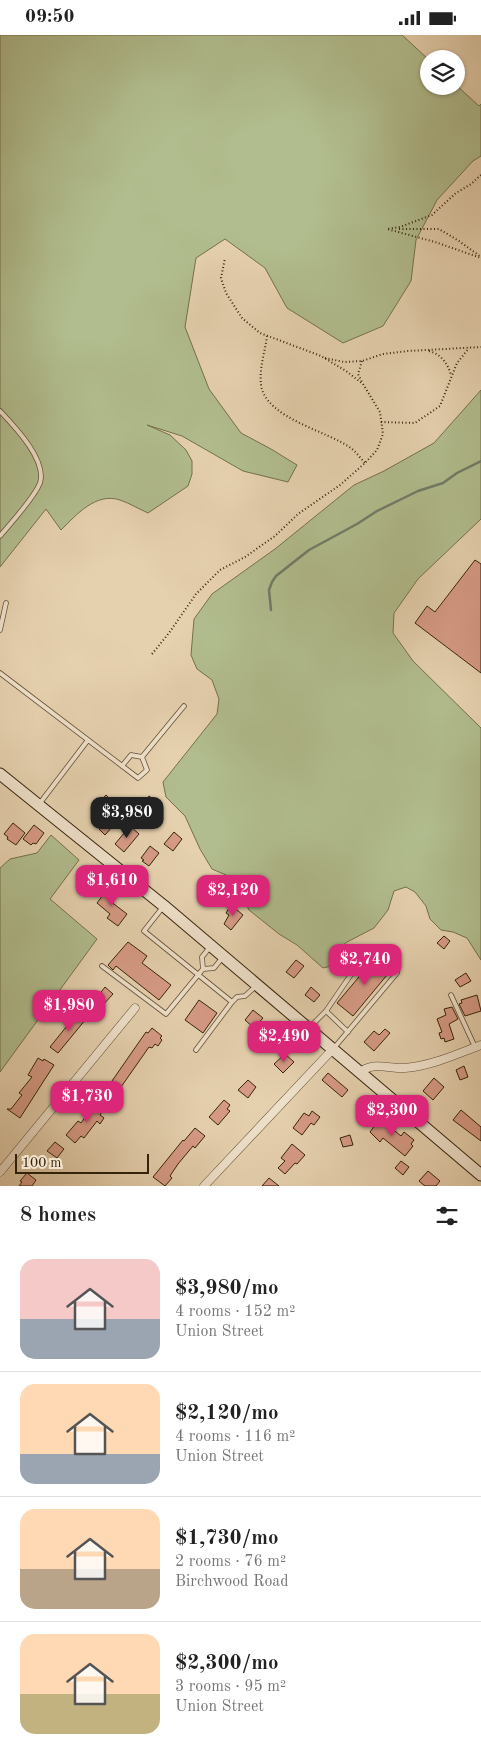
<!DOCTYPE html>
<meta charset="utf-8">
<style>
:root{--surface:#fff;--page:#f6f6f6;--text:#222;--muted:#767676;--line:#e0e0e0;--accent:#db2777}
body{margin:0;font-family:"Old Standard TT",serif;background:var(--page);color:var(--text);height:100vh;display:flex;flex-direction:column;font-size:19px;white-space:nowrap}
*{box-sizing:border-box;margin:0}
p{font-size:16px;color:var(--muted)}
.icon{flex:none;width:28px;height:28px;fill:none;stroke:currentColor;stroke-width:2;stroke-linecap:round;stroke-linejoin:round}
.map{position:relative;height:1151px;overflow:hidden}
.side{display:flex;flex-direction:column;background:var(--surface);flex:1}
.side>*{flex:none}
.tools{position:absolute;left:420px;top:15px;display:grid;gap:10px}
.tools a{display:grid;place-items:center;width:45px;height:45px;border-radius:50%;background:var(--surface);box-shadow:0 1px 4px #0004;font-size:25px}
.scale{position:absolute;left:15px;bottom:12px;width:134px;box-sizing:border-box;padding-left:5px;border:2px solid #36230b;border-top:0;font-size:14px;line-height:18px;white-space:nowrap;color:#36230b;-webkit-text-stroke:4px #efe1cb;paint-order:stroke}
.price{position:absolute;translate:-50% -42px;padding:0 11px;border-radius:10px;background:var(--accent);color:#fff;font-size:16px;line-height:32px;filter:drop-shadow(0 1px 2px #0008)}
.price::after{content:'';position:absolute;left:50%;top:30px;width:15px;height:11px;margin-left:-8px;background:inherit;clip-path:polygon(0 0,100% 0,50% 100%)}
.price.on{background:#222;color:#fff}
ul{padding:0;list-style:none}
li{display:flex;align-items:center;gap:15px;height:125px;padding:0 20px}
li+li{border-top:1px solid var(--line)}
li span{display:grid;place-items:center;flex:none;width:140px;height:100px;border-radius:15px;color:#555}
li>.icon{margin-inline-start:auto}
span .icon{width:60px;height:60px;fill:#fffc;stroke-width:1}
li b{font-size:21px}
h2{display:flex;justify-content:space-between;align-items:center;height:60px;padding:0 20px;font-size:21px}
.status{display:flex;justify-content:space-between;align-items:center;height:35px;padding:0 25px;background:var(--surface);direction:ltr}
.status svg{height:14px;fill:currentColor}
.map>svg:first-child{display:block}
.green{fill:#b1bd8e;stroke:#74704c}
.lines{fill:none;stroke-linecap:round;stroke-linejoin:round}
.stream{stroke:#707c68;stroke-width:2.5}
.building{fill:#d79b86;stroke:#36230b}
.service-casing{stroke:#624e34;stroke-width:5.5}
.minor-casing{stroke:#624e34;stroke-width:9}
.secondary-casing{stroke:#36230b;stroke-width:13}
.path{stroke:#36230b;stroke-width:2;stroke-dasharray:1 2.5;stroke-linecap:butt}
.service{stroke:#efe1cb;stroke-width:4}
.minor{stroke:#efe1cb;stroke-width:8}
.secondary{stroke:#efe1cb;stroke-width:11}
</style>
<div class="status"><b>09:50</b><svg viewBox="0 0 49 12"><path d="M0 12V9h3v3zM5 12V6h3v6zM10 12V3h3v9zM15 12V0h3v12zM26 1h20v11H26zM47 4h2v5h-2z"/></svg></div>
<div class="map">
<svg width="481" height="1151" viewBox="0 0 481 1151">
<rect width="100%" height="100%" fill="#e6d1af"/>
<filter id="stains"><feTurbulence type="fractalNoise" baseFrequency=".004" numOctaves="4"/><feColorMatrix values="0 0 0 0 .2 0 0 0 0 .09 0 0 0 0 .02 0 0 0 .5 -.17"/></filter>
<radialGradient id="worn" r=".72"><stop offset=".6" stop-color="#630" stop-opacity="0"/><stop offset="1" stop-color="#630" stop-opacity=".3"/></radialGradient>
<!-- green -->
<path class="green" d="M0,0H402L429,25V51H456V50L479,71L481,69V121L473,126L437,165L416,205L411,246L383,291L343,308L287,273L265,233L225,204L196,223L185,292L209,354L241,398L271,414L297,430L288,447L243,436L182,401L147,390L170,400L186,415L192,426V439L188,451L148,478C139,474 129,468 120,465C96,457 76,480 61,495L46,474L0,532Z
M481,355V484L418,544L394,578L393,598L413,626L481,693V925L467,903L453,897L441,895L430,884L426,871L415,857L406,852L394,856L388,875L374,893L347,907L338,914L331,931L323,933L297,910L279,899L249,875L236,848L226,840L212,834L200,814L185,781L166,762L163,747L217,679L219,664L212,645L197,634L191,620L194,584L212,559L275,514L354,450L384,436L434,408Z
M51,800L79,825L50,864L97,904L0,1037V833L10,824L37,818Z"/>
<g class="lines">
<!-- stream -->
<path class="stream" d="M271,575L269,555L272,547L276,541L309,515L357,489L377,476L418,456L443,448L457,438L481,426"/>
</g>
<!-- building -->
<path class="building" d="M475,525L481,529V638L415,588L427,571L435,577Z
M106,760L112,766L110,769L119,777L111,787L95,772Z
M149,761L159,769L150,781L143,775L146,772L143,769Z
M106,786L112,792L105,800L99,794Z
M13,788L25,798L16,810L7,804L8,802L4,799Z
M34,790L44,798L36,809L33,808L31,810L23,804Z
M130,791L139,799L124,817L115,809Z
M174,797L182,804L173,816L164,809Z
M150,811L159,818L149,831L142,826L144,825L141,823Z
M89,838L96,844L85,860L77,854Z
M109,852L116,858L110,866L127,879L118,891L107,883L110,879L97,868Z
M231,870L243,880L231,895L224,889L229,880L226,878Z
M444,901L450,906L444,914L437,908Z
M128,907L147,921L142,928L171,950L159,965L116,931L113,935L108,930Z
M379,923L392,934L353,981L337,968L374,924Z
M296,925L304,931L294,943L286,937Z
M466,938L471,946L460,952L455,945Z
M105,952L113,959L101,972L94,966Z
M311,952L320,960L314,967L305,960Z
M477,960L481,976L465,981L459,969L462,968L461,965Z
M199,965L217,978L203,998L185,985Z
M452,972L458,984L449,989L454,1004L445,1007L444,1003L441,1004L439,998L442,997L437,984L446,980L444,974Z
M253,975L263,983L254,993L245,985Z
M79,976L86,982L85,983L86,984L58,1018L50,1012Z
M275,992L285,999L278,1009L268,1001Z
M152,993L162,1001L160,1003L162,1005L158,1011L155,1009L152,1013L149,1012L114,1062L105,1056L146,997L148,998Z
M385,994L390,998L374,1016L364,1007L374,996L379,1000Z
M285,1019L294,1027L283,1038L274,1029Z
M38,1023L43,1026L44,1024L54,1030L20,1083L7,1074H11L22,1060L19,1058L32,1042L28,1040Z
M464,1031L468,1042L460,1045L456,1035Z
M328,1038L348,1055L342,1062L322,1045Z
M434,1043L444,1052L433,1065L423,1056Z
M248,1045L256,1052L248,1063L238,1055Z
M224,1065L230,1070L227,1074L230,1076L218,1090L209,1082Z
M97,1066L105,1072L100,1080L104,1083L100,1089L97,1086L84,1103L81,1101L75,1108L66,1100L78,1086L81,1088Z
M461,1075L481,1092V1106L453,1085Z
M312,1076L320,1082L314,1090L311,1088L302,1100L293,1093L304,1078L309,1081Z
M380,1083L382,1084L384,1083L391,1089L389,1091L401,1101L404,1097L414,1105L411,1109L413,1111L405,1121L383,1103L380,1107L370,1097Z
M195,1093L205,1101L195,1113L193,1111L178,1129L170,1141L172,1143L165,1151L153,1142L183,1105L184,1106Z
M350,1100L353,1110L343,1112L340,1103Z
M55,1107L64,1114L57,1123L47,1116Z
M292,1109L305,1120L297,1129L295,1128L285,1139L278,1133L285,1126L281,1123Z
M401,1126L409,1132L403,1140L395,1133Z
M428,1136L440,1146L436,1151H425L419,1146Z
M27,1138L36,1145L32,1151H19L22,1147L20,1146Z
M269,1143L279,1151H262Z"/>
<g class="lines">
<defs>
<path id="service" d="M0,376C15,392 47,425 40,448C34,463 11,488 0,501
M0,595L6,568
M0,638L138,743L147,735L142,722L184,671
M122,731L131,720L142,722
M40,768L88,705
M163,872L144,896L232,967
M102,931L166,979L203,934L202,922L210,912
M203,934L214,933L223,922
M451,960L475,1012
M326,976L348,997
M309,993L326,976L363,922L381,919L395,928L397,938L334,1013
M196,1015L232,967L237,962L245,961L255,952"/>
<path id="minor" d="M360,1038C371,1026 390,1034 405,1033C431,1031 457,1019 481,1010
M0,1137L135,973
M204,1151L332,1015"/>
<path id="secondary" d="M0,739L164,871L481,1140"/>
</defs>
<!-- service casing -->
<use href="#service" class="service-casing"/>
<!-- minor casing -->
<use href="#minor" class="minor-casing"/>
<!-- secondary casing -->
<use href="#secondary" class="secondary-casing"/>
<!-- path -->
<path class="path" d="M481,140L471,149L456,158L432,180L400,192L387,194L435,207L481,223
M399,194H439L459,206L481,222
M267,301C265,317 259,333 261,350C266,384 329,396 352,414C357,418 361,424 365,428
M429,316C441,319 448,329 451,340
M325,323L344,327L362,326L383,319L408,316L481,312
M362,326L358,339L362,347
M381,387L415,388L440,371L457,328L469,313
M152,619L169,598L196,559L220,535L245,522L275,501L298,479L340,450L365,428L377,415L383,399L380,377L363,349L346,336L321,321L260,298L242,283L226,258L221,243L225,223"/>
<!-- service -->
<use href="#service" class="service"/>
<!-- minor -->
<use href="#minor" class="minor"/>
<!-- secondary -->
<use href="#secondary" class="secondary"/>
</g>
<rect width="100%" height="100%" filter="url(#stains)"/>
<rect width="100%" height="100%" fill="url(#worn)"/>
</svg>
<div class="tools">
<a><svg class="icon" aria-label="layers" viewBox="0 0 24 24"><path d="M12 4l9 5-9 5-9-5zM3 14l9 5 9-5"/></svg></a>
</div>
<div class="scale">100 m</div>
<b class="price on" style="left:127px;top:804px">$3,980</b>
<b class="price" style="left:112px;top:872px">$1,610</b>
<b class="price" style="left:233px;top:882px">$2,120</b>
<b class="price" style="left:365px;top:951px">$2,740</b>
<b class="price" style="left:69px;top:997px">$1,980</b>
<b class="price" style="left:284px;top:1028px">$2,490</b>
<b class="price" style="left:87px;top:1088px">$1,730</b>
<b class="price" style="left:392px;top:1102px">$2,300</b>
</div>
<section class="side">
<h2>8 homes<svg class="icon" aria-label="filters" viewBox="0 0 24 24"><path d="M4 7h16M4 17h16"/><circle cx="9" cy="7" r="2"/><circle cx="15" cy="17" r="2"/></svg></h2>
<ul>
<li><span style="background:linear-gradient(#f6c9c9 60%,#9aa5b1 0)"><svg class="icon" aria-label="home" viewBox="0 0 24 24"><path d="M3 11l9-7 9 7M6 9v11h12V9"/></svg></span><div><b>$3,980/mo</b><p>4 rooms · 152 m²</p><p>Union Street</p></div></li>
<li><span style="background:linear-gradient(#ffd9b3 70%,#9aa5b1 0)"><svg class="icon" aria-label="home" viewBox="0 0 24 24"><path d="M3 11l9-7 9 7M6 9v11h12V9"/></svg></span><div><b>$2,120/mo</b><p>4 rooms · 116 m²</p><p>Union Street</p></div></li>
<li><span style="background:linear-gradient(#ffd9b3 60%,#b9a48a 0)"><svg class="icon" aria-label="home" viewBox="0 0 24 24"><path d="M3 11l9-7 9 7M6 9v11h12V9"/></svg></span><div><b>$1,730/mo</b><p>2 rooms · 76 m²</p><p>Birchwood Road</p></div></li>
<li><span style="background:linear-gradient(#ffd9b3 60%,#c2b280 0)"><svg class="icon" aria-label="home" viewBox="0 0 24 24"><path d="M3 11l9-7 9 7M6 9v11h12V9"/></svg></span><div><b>$2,300/mo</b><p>3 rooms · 95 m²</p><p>Union Street</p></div></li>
</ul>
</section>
